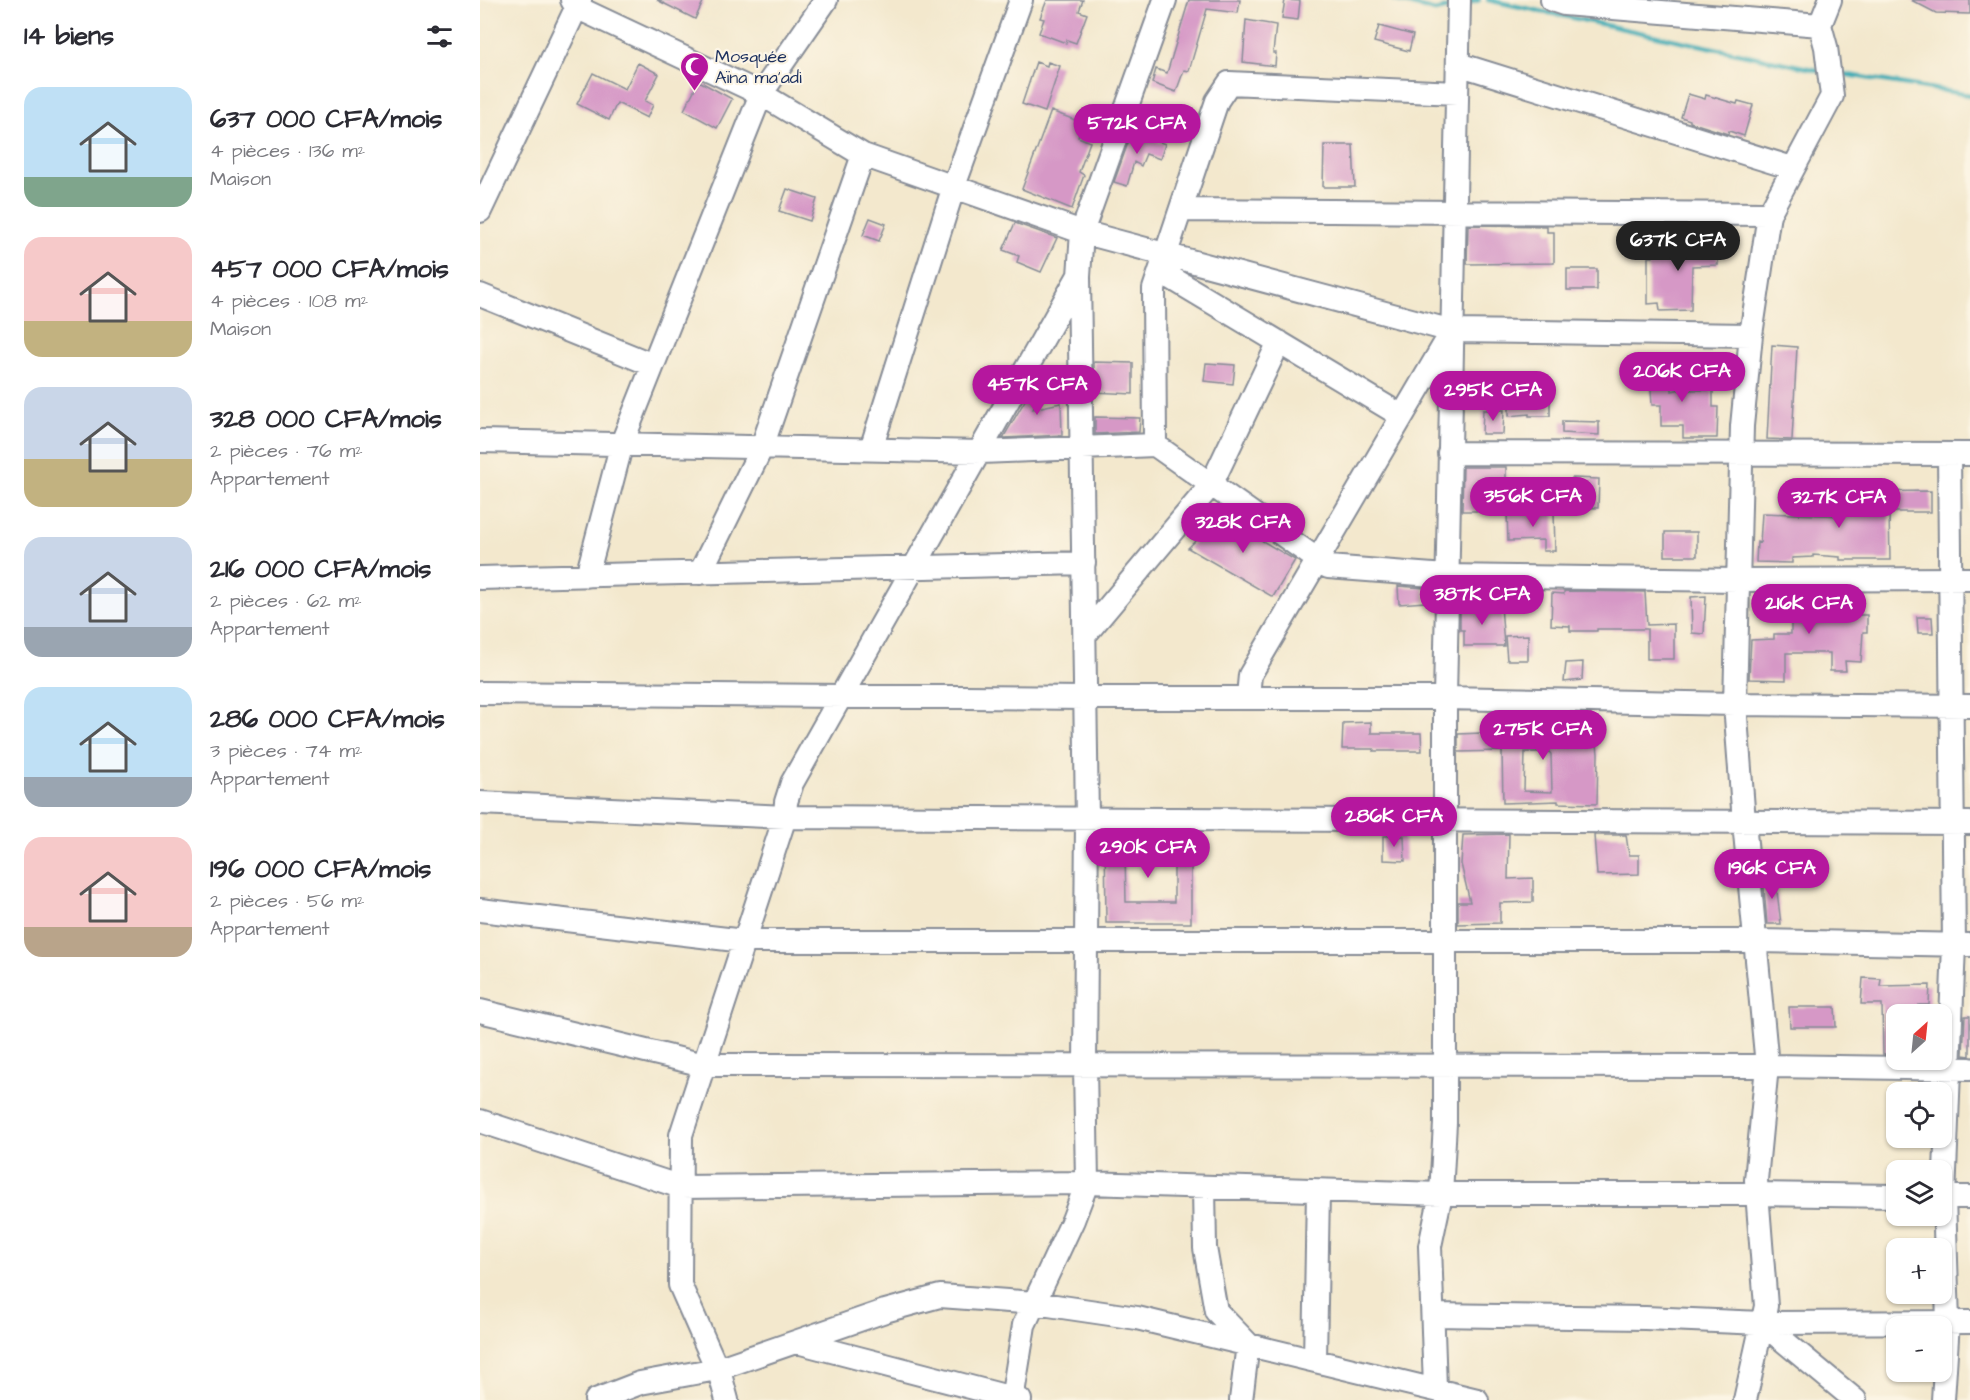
<!DOCTYPE html>
<html lang="fr">
<meta charset="utf-8">
<style>
:root{--surface:#fff;--page:#f2f2f3;--text:#2b2b33;--muted:#7c7c81;--accent:#b5179e}
body{margin:0;font-family:"Architects Daughter",sans-serif;background:var(--page);color:var(--text);height:100vh;display:flex;flex-direction:column;font-size:22px;white-space:nowrap}
*{box-sizing:border-box;margin:0}
p{font-size:20px;color:var(--muted)}
.icon{flex:none;width:33px;height:33px;fill:none;stroke:currentColor;stroke-width:2;stroke-linecap:round;stroke-linejoin:round}
.map{position:relative;flex:1;overflow:hidden}
.sheet{display:flex;flex-direction:column;background:var(--surface);width:480px}
.sheet>*{flex:none}
.needle{width:39px;rotate:27deg}
.tools{position:absolute;left:1406px;top:1004px;display:grid;gap:12px}
.tools a{display:grid;place-items:center;width:66px;height:66px;border-radius:12px;background:var(--surface);box-shadow:0 2px 4px #0004;font-size:30px}
.price{position:absolute;translate:-50% -51px;padding:0 14px;border-radius:21px;background:var(--accent);color:#fff;font-size:20px;line-height:39px;filter:drop-shadow(0 2px 3px #0008)}
.price::after{content:'';position:absolute;left:50%;top:36px;width:18px;height:14px;margin-left:-9px;background:inherit;clip-path:polygon(0 0,100% 0,50% 100%)}
.price.active{background:#222;color:#fff}
ul{padding:0;list-style:none}
li{display:flex;align-items:center;gap:18px;height:150px;padding:0 24px}
li span{display:grid;place-items:center;flex:none;width:168px;height:120px;border-radius:18px;color:#555}
li>.icon{margin-inline-start:auto}
span .icon{width:72px;height:72px;fill:#fffc;stroke-width:1}
li b{font-size:26px}
h2{display:flex;justify-content:space-between;align-items:center;height:72px;padding:0 24px;font-size:26px}
main{display:flex;flex:1;min-height:0}
.map>svg:first-child{display:block}
.lines{fill:none;stroke-linecap:round;stroke-linejoin:round}
.stream{stroke:#3bacb6;stroke-width:4.5}
.building{fill:#d698c6;fill-rule:evenodd}
.minor-casing{stroke:#878c96;stroke-width:26}
.minor{stroke:#fff;stroke-width:22}
.labels{text-anchor:middle;stroke-width:4.5;stroke-linejoin:round;paint-order:stroke}
.poi-label{font-size:18px;fill:#1b2f5e;stroke:#fcf5e5;text-anchor:start}
</style>
<main>
<section class="sheet">
<h2>14 biens<svg class="icon" aria-label="filters" viewBox="0 0 24 24"><path d="M4 7h16M4 17h16"/><circle cx="9" cy="7" r="2"/><circle cx="15" cy="17" r="2"/></svg></h2>
<ul>
<li><span style="background:linear-gradient(#bfe0f5 75%,#7fa58c 0)"><svg class="icon" aria-label="home" viewBox="0 0 24 24"><path d="M3 11l9-7 9 7M6 9v11h12V9"/></svg></span><div><b>637 000 CFA/mois</b><p>4 pièces · 136 m²</p><p>Maison</p></div></li>
<li><span style="background:linear-gradient(#f6c9c9 70%,#c2b280 0)"><svg class="icon" aria-label="home" viewBox="0 0 24 24"><path d="M3 11l9-7 9 7M6 9v11h12V9"/></svg></span><div><b>457 000 CFA/mois</b><p>4 pièces · 108 m²</p><p>Maison</p></div></li>
<li><span style="background:linear-gradient(#c9d6e8 60%,#c2b280 0)"><svg class="icon" aria-label="home" viewBox="0 0 24 24"><path d="M3 11l9-7 9 7M6 9v11h12V9"/></svg></span><div><b>328 000 CFA/mois</b><p>2 pièces · 76 m²</p><p>Appartement</p></div></li>
<li><span style="background:linear-gradient(#c9d6e8 75%,#9aa5b1 0)"><svg class="icon" aria-label="home" viewBox="0 0 24 24"><path d="M3 11l9-7 9 7M6 9v11h12V9"/></svg></span><div><b>216 000 CFA/mois</b><p>2 pièces · 62 m²</p><p>Appartement</p></div></li>
<li><span style="background:linear-gradient(#bfe0f5 75%,#9aa5b1 0)"><svg class="icon" aria-label="home" viewBox="0 0 24 24"><path d="M3 11l9-7 9 7M6 9v11h12V9"/></svg></span><div><b>286 000 CFA/mois</b><p>3 pièces · 74 m²</p><p>Appartement</p></div></li>
<li><span style="background:linear-gradient(#f6c9c9 75%,#b9a48a 0)"><svg class="icon" aria-label="home" viewBox="0 0 24 24"><path d="M3 11l9-7 9 7M6 9v11h12V9"/></svg></span><div><b>196 000 CFA/mois</b><p>2 pièces · 56 m²</p><p>Appartement</p></div></li>
</ul>
</section>
<div class="map">
<svg width="1490" height="1400" viewBox="0 0 1490 1400">
<rect width="100%" height="100%" fill="#fcf5e5"/>
<filter id="ink" filterUnits="userSpaceOnUse"><feTurbulence type="fractalNoise" baseFrequency=".0167" numOctaves="2"/><feDisplacementMap in="SourceGraphic" scale="12" xChannelSelector="R" yChannelSelector="G"/><feConvolveMatrix kernelMatrix="1 2 1 2 8 2 1 2 1" color-interpolation-filters="sRGB"/></filter>
<filter id="wash" filterUnits="userSpaceOnUse"><feTurbulence type="fractalNoise" baseFrequency=".008" numOctaves="4" result="noise"/><feDisplacementMap in="SourceGraphic" scale="24" xChannelSelector="R" yChannelSelector="G"/><feGaussianBlur stdDeviation="1.35" result="paint"/><feColorMatrix in="noise" values="0 0 0 0 0 0 0 0 0 0 0 0 0 0 0 0 0 1.4 0 .05"/><feComposite in="paint" operator="in"/></filter>
<g filter="url(#wash)">
<rect width="100%" height="100%" fill="#f3e8cd"/>
<g class="lines">
<!-- stream -->
<path class="stream" d="M914,0L955,11L973,7
M1008,0L1342,71
M984,4L999,0
M1356,73L1490,95"/>
</g>
<g id="blocks">
<!-- building -->
<path class="building" d="M177,0H224L215,19Z
M567,0H603L599,11L607,14L596,43L587,40L586,43L559,33L564,19L560,18Z
M709,0H760L758,13L727,9L709,71L704,70L696,92L672,83L676,69L687,73Z
M805,0L820,1L818,20L802,18Z
M1431,0H1490V14L1456,13Z
M766,20L796,25L793,53H796L795,66L763,62Z
M899,26L933,35L929,51L894,42Z
M556,62L567,66L568,62L580,66L565,112L542,104Z
M158,63L179,74L165,101L173,105L167,118L137,103L129,120L97,104L113,73L145,89Z
M219,81L252,99L237,128L204,110Z
M1208,94L1225,99L1226,95L1257,104L1258,101L1273,105L1264,136L1249,131L1248,134L1210,122V120L1201,117Z
M571,111L603,123L598,137L610,142L599,172L604,175L592,209L542,189Z
M652,132L685,144L680,159L666,154L661,166L654,162L647,186L634,182Z
M844,145H873L875,187H843Z
M307,189L337,199L330,221L299,211Z
M390,218L406,224L399,241L383,235Z
M535,223L577,238L561,272L537,262L539,256L523,250Z
M988,225L1067,226V232H1074V263L987,264Z
M1237,236L1238,265L1212,266L1211,310L1180,311L1179,303L1168,304V257H1173V246H1212V237Z
M1087,269H1117V290H1087Z
M1292,345L1317,347L1312,440L1287,439Z
M1169,357H1191L1192,391L1197,390H1233V407H1238L1237,438H1203V426H1181V405H1172Z
M614,362L653,363V394L614,392Z
M726,363L755,365L753,384L724,381Z
M560,375L569,380L553,409L581,403L582,435L523,438Z
M1039,390H1070V416H1049V414L1029,416V395H1040Z
M1003,410H1024L1023,434H1002Z
M615,417L660,418L659,432L615,434Z
M1082,421L1119,422V435L1082,433Z
M983,467H1026V511H982Z
M1092,478L1119,479L1118,508L1092,507Z
M1451,491V512H1409L1410,560H1360V557L1333,555V557L1312,558V563L1276,562L1277,542L1280,543L1282,513L1364,516V492Z
M1053,511H1074L1075,551H1063V540L1028,541L1027,513H1054Z
M745,512L774,532L772,535L815,560L793,597L708,548Z
M1185,532H1217V556H1185Z
M918,586L944,588L945,602L919,604Z
M1084,591L1165,592L1167,625L1194,624V659H1167V629H1117V631H1090V626L1071,625L1072,593L1084,594Z
M1284,593H1360V615H1387V632H1383L1381,662L1365,661L1366,671H1350V653H1306V680L1269,679L1271,640L1294,639V634H1311V603L1284,601Z
M1226,596L1224,634L1212,633L1211,597Z
M1021,605L1024,646H984V630H980V607Z
M1437,617H1452L1453,633H1438Z
M1048,635V660H1027L1025,636Z
M1103,662L1102,680L1084,682L1086,663Z
M1044,713L1045,735L1070,737V720L1093,721V716L1111,715L1110,734H1116L1118,754L1117,804L1078,803V801L1023,803L1022,751L978,752V734L1026,732L1024,716ZM1045,752H1069L1071,754L1072,792L1044,791Z
M891,722V733H941L942,751H893L894,749H862L863,723Z
M625,832H678V838H711V923H626ZM645,853H694V902H646Z
M1029,834L1028,879L1053,878V902L1020,903V923L978,924V902H990L981,864L983,835Z
M1114,835H1146L1149,855H1159V874L1117,875Z
M903,836H924L925,861L903,860Z
M1295,875L1301,924H1287L1283,876Z
M1383,978L1401,979L1400,986L1450,985L1449,1005H1439L1440,1014H1416V1054H1403L1402,1004H1381Z
M1309,1007H1355L1356,1027H1310Z
M1485,1016H1490V1056L1483,1055Z"/>
</g>
</g>
<g filter="url(#ink)">
<use href="#blocks" fill-opacity="0" stroke="#878c96" stroke-width="1.5"/>
<g class="lines">
<defs>
<path id="minor" d="M92,0L96,7L281,94L383,155L602,232L972,331L1271,335
M1072,0L1084,4L1340,25
M978,64L1312,168
M701,210L1289,214
M0,211L100,0
M680,271L922,416
M0,295L173,365
M0,441L501,452L675,445L848,567L966,576L1258,580L1490,579
M675,445L674,289L737,101L749,83L977,93
M391,449L474,186L541,0
M969,453L1490,454
M220,573L282,447L383,155
M107,576L142,443L281,94L346,0
M0,578L604,563
M605,635L731,485L799,342
M0,693L605,698H965L1255,704L1490,706
M768,697L770,675L971,333
M0,803L305,817L1490,823
M0,910L264,941H1276L1490,945
M0,1011L224,1065L1287,1066L1490,1069
M0,1121L201,1187L607,1183L961,1194H1277L1416,1196
M724,1187L725,1248L736,1311L768,1344L761,1400
M1461,1197H1490
M953,1315L1165,1318L1282,1323L1375,1400
M1282,1323L1490,1322
M317,1342L540,1400
M835,1360L838,1191
M955,1388L950,1246L961,1194L965,1123V698L979,0
M116,1400L160,1383L237,1369L405,1311L460,1296L555,1303L657,1318L997,1400
M247,1400L241,1378L200,1285L201,1135L305,817L306,802L312,783L598,277
M532,1400L544,1325L593,1220L607,1183L605,1065L607,819L599,276L602,232L685,0
M1265,1400L1286,1306L1276,1180L1287,1066L1264,822L1255,704L1262,426L1271,335L1289,214L1352,96L1346,47L1340,25L1350,0
M1463,1400L1468,1322L1464,1197L1474,945L1469,454"/>
</defs>
<!-- minor casing -->
<use href="#minor" class="minor-casing"/>
<!-- minor -->
<use href="#minor" class="minor"/>
</g>
</g>
<!-- icons -->
<defs>
<symbol id="mosque-pin" viewBox="-11 -11 22 30"><path d="M0 17L-7.5 6A9.5 9.5 0 1 1 7.5 6Z" fill="#b5179e" stroke="#fcf5e5"/><path d="M3.5-4.9A6 6 0 1 0 3.5 4.9A5 5 0 1 1 3.5-4.9Z" fill="#fff"/></symbol>
</defs>
<g fill-rule="evenodd">
<use href="#mosque-pin" x="198" y="50" width="33" height="45"/>
</g>
<g class="labels">
<!-- poi labels -->
<g class="poi-label">
<text x="235" y="62">Mosquée<tspan x="235" dy="21">Aïna ma'adi</tspan></text>
</g>
</g>
</svg>
<div class="tools">
<a><svg class="needle" viewBox="-14 -14 28 28"><path d="M0-13l5 13h-10z" fill="#e53935"/><path d="M0 13l5-13h-10z" fill="#7c7c81"/></svg></a>
<a><svg class="icon" aria-label="locate" viewBox="0 0 24 24"><circle cx="12" cy="12" r="6"/><path d="M12 2v4M12 18v4M2 12h4M18 12h4"/></svg></a>
<a><svg class="icon" aria-label="layers" viewBox="0 0 24 24"><path d="M12 4l9 5-9 5-9-5zM3 14l9 5 9-5"/></svg></a>
<a>+</a>
<a>−</a>
</div>
<b class="price" style="left:657px;top:155px">572K CFA</b>
<b class="price active" style="left:1198px;top:272px">637K CFA</b>
<b class="price" style="left:1202px;top:403px">206K CFA</b>
<b class="price" style="left:557px;top:416px">457K CFA</b>
<b class="price" style="left:1013px;top:422px">295K CFA</b>
<b class="price" style="left:1053px;top:528px">356K CFA</b>
<b class="price" style="left:1359px;top:529px">327K CFA</b>
<b class="price" style="left:763px;top:554px">328K CFA</b>
<b class="price" style="left:1002px;top:626px">387K CFA</b>
<b class="price" style="left:1329px;top:635px">216K CFA</b>
<b class="price" style="left:1063px;top:761px">275K CFA</b>
<b class="price" style="left:914px;top:848px">286K CFA</b>
<b class="price" style="left:668px;top:879px">290K CFA</b>
<b class="price" style="left:1292px;top:900px">196K CFA</b>
</div>
</main>
